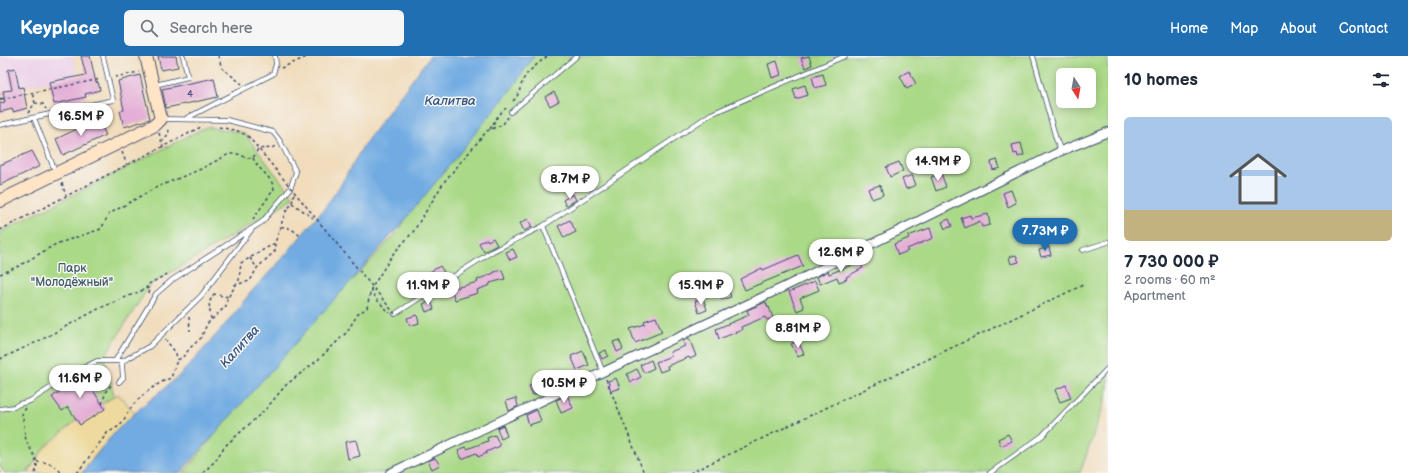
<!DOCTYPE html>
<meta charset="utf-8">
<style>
:root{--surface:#fff;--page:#f6f6f7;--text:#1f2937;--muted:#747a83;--accent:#1f6fb2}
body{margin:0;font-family:"Balsamiq Sans",sans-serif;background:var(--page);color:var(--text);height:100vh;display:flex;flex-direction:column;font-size:15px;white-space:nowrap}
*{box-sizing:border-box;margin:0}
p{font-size:13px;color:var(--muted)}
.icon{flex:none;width:22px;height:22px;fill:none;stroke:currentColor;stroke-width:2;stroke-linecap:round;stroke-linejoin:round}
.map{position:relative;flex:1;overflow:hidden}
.side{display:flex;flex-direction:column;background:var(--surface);width:300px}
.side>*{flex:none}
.needle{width:26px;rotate:169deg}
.controls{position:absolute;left:1056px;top:12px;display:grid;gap:8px}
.controls a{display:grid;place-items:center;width:40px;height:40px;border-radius:6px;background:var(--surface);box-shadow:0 2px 10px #0003;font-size:20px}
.price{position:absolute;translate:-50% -34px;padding:0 9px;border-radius:14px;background:#fff;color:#222;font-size:13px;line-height:26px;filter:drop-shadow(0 1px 2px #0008)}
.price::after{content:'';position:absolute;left:50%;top:24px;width:12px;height:9px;margin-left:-6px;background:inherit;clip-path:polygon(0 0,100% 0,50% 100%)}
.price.current{background:var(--accent);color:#fff}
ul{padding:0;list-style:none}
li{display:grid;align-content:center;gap:8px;height:212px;padding:0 16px}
li span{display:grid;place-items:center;height:124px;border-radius:6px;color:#555}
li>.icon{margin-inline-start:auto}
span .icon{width:72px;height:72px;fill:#fffc;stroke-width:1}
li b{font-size:17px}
h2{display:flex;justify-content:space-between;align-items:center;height:48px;padding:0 16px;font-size:17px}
header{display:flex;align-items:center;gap:24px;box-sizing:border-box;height:56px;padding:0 20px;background:var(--accent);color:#fff}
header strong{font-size:19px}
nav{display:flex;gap:22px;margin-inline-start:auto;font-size:14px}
.search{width:280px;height:36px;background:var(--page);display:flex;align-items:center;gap:10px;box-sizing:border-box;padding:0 14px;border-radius:6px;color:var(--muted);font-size:15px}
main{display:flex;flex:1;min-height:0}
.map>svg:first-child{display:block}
.built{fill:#edd1e9}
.green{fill:#aad987;stroke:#628472;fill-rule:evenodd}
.sand{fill:#eeda9e;stroke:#84847e}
.water{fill:#71abe2;stroke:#466da0}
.building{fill:#e4afd6}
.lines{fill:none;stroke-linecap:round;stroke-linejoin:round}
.lane-casing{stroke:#3b496c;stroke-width:5.5}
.street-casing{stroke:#3b496c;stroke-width:10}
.secondary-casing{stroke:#3b496c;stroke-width:14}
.path{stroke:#3b496c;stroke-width:1.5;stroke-dasharray:3 3;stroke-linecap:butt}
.lane{stroke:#fff;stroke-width:4}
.street{stroke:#fff;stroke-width:8}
.secondary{stroke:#ffe4c6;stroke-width:12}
.path-bridge{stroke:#3b496c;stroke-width:1.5;stroke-dasharray:3 3;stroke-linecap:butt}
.labels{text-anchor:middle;stroke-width:3;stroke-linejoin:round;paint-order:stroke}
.number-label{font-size:10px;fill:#4d4f7c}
.park-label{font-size:12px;fill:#3f5a68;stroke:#f6f6f2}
.water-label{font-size:13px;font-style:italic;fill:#355486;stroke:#f6f6f2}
</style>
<header>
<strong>Keyplace</strong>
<div class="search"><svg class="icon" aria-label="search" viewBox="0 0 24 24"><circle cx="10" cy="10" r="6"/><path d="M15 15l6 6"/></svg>Search here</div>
<nav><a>Home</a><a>Map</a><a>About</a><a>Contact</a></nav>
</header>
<main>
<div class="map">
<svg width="1108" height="417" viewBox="0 0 1108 417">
<rect width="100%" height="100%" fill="#f6f6f2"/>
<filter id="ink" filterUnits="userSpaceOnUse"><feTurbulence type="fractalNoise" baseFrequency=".025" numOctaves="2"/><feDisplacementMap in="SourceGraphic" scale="8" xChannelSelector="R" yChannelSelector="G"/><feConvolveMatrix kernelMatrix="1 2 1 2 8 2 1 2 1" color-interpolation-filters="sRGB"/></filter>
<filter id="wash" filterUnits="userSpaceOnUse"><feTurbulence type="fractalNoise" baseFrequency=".012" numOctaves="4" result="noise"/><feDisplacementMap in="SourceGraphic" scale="16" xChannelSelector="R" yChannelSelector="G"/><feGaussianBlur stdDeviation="0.9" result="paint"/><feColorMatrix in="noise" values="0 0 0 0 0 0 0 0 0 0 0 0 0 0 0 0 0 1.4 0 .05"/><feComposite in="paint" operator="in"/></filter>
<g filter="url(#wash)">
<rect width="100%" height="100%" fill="#f1dcbb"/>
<!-- built -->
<path class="built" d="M0,0H73L78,20L3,35L0,22Z"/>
<!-- green -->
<path class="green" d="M528,0H1108V336L1080,417H183L290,289L395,179L438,116ZM1063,19H1089V45H1063Z
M206,71L244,77L294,142L150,229L104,301L115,343L40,398L27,417H5L0,411V176Z"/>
<!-- sand -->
<path class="sand" d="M118,338L135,357C115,375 98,395 82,417H28L44,392L78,363Z"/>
<!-- water -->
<path class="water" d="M430,0H534L513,31L405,164L180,417H82L104,389L119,372L144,349L178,321L194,304L224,270L251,236L282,203L326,150L340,130L363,90Z"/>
<g id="blocks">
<!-- building -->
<path class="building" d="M81,0H90L96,27L98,26L100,34L85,38L86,41L54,48L49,26L86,19Z
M158,0H176L178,11L161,14Z
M809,0L812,9L805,12L801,2Z
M777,5L781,19L772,22L768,8Z
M15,12L19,32L23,31L27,52L13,56L12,53L0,56V47L5,46L3,35L12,34L8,14Z
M909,15L916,28L907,33L900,20Z
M823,18L826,29L815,32L812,21Z
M140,19L150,63L124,71L120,55L124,54L118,25Z
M214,22L218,41L166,52L162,33Z
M805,29L808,39L796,43L793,33Z
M554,36L559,45L550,50L545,41Z
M98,63L106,79L63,99L56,83Z
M1021,87L1024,99L1018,101L1017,97L1014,98L1012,89Z
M32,95L40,110L0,129V109Z
M997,104L1000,112L993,114L991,106Z
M899,106L903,115L890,121L886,111Z
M941,117L946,131L936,135L931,121Z
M912,119L916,129L906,133L902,123Z
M591,121L595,130L587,134L583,124Z
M880,129L883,139L872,143L868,133Z
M1011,134L1016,147L1008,151L1003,137Z
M573,138L576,144L566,150L563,144Z
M988,158L990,169L982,171L980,165L965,172L961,162L970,159L971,162Z
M528,163L532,171L524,175L520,167Z
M949,163L952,170L945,173L942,166Z
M570,164L576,176L564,182L558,170Z
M930,172L933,182L907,193L908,195L898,199L894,188L909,182L908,180Z
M493,182L497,189L484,196L479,187L487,183L488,185Z
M1049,191L1051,199L1041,201L1039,194Z
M513,193L517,201L510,204L506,196Z
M798,199L803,210L745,234L740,223L762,212L763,214Z
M1016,199L1019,206L1011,208L1009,201Z
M858,203L863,212L846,221L847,223L839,226L837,221L820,228L817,221L828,215L829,218L852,209L851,207Z
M440,210L444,216L441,218L444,222L417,238L410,226L419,221L420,222Z
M502,214L505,223L490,227V229L477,234L478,237L455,244L451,233L478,226L477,224L494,217V216Z
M709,224L712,233L703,236L699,227Z
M815,225L819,234L800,242L804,252L797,255L789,236Z
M728,232L731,241L722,244L718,235Z
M703,242L707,254L699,257L695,245Z
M431,245L434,253L426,256L423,248Z
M766,246L768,252L769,251L773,262L767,264L765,261L741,271L742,274L719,283L716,273L749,259L747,254Z
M417,259L419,267L410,270L407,262Z
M656,261L662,276L635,287L630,273L645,268L644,265Z
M689,282L696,300L690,303L689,301L667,310L668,313L660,316L656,306L671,300L670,296L685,290L683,285Z
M619,284L623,293L617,296L613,286Z
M798,285L804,298L798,301L791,288Z
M606,294L608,300L602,303L599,297Z
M583,295L589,309L577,314L571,300Z
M651,304L654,312L644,317L640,309Z
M637,313L641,321L631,326L627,318Z
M87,317L97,331L93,334L105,353L80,369L68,351L62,355L52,341Z
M557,317L562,330L554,333L553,330L533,339L529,330Z
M616,322L620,332L611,335L608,325Z
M1066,329L1071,342L1060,346L1055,334Z
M567,339L573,352L561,357L556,344Z
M516,342L518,350L509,355L506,345Z
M537,354L541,365L529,369L526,359Z
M503,369L507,380L501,383L497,372Z
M1008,378L1012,385L1001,390L998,383Z
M495,379L500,390L486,396L487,397L478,401L476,397L462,403L458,394L466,391L467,393L488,385L487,382Z
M356,384L360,400L348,403L345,386Z
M435,402L440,409L432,413L428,405Z"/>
</g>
</g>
<g filter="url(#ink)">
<use href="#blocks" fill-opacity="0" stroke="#3b496c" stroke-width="1"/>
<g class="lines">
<defs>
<path id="lane" d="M1033,0L1056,83L1061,95
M155,29L188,21L183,0
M511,56L577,0
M34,62L55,115
M187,62L273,18L276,8L275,0
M161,63L227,64L273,76L280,85L296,116L290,133L262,166L172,224L156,238L115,305H123L150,290L201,240L252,173
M0,69L113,44L103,0
M543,170L603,316
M1083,194L1108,186
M395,258L493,195L543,170L711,58L845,0
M119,326L123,322L122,309L123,305
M0,353L14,351L19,348L30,345L75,316L97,305H115
M990,417L1042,380L1108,312"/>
<path id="street" d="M390,417L603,316L784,231L1061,95L1108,76"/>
<path id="secondary" d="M0,145L155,69L161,63L146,0"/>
</defs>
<!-- lane casing -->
<use href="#lane" class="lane-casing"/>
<!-- street casing -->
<use href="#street" class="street-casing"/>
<!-- secondary casing -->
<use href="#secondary" class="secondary-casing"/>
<!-- path -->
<path class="path" d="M218,0L222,12L242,28
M281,12L309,0
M115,21L139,16
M1,43L101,23
M0,44L1,43L0,38
M513,45C521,37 519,32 524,22C527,16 542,4 548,0
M35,47L43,48L46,53
M28,57L35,47L32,37
M219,71L238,75L248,80
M490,73L498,60L506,52
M159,77L163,91
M162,86L169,77L168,71
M122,96L127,109
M253,102C258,114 272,120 274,133L253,163
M62,127L66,140
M292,147L313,162
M281,171C288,170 295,175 300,180
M0,174L203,70
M250,202L257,212
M0,218L17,211L56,188L101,173L109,158L155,132L201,113L229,98H238L247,102H253L258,93L272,92L276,89
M234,229L250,225L257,212L275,195V187
M146,233L147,229L169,217
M371,233L376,243L390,257
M213,238L229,241
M189,261L190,275
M211,263L209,247L213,239
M165,283L176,297L177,304
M0,303L39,285L100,252L148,232L150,234L149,237
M606,323L644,417
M102,348L106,335L113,327
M26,352L22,358C24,366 24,376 26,384C30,395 41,404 35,417
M37,406C46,406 56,408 61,417
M0,416L1,417
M77,417L108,376C124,370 124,361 133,349C143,338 157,327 171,322L177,304L182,302L191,291L201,282L207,268L226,250L227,243L239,224L241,207L275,187L285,157L292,147L294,138
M203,417L216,404L224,391L265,354L286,329L319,303L346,277L358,258L367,252L371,233L393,198L413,176L444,126L487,75L503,68L508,61
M690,417L1085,228"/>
<!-- lane -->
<use href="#lane" class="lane"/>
<!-- street -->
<use href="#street" class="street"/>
<!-- secondary -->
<use href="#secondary" class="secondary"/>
<!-- path-bridge -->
<path class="path-bridge" d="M248,80L395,258"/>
</g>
</g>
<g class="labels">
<!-- number labels -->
<g class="number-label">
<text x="190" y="41">4</text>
</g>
<!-- park labels -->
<g class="park-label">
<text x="72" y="216">Парк<tspan x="72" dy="14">"Молодёжный"</tspan></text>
</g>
<!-- water labels -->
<g class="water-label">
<text x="450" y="49">Калитва</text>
<text transform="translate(239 290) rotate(-48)" y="5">Калитва</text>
</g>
</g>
</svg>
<div class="controls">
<a><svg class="needle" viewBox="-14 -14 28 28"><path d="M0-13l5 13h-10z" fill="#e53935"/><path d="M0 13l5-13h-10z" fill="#747a83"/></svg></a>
</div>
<b class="price" style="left:81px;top:81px">16.5M ₽</b>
<b class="price" style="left:938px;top:126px">14.9M ₽</b>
<b class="price" style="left:570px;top:144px">8.7M ₽</b>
<b class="price current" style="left:1045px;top:196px">7.73M ₽</b>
<b class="price" style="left:841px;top:217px">12.6M ₽</b>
<b class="price" style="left:428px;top:250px">11.9M ₽</b>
<b class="price" style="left:701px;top:250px">15.9M ₽</b>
<b class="price" style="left:798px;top:293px">8.81M ₽</b>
<b class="price" style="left:80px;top:343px">11.6M ₽</b>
<b class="price" style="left:564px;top:348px">10.5M ₽</b>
</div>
<section class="side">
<h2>10 homes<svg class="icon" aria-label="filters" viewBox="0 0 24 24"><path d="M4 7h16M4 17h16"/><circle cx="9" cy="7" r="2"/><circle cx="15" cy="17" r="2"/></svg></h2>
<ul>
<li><span style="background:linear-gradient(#a9c7e8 75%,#c2b280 0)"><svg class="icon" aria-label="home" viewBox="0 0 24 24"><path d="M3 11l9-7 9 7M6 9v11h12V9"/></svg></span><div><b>7 730 000 ₽</b><p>2 rooms · 60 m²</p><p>Apartment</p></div></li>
</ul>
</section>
</main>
